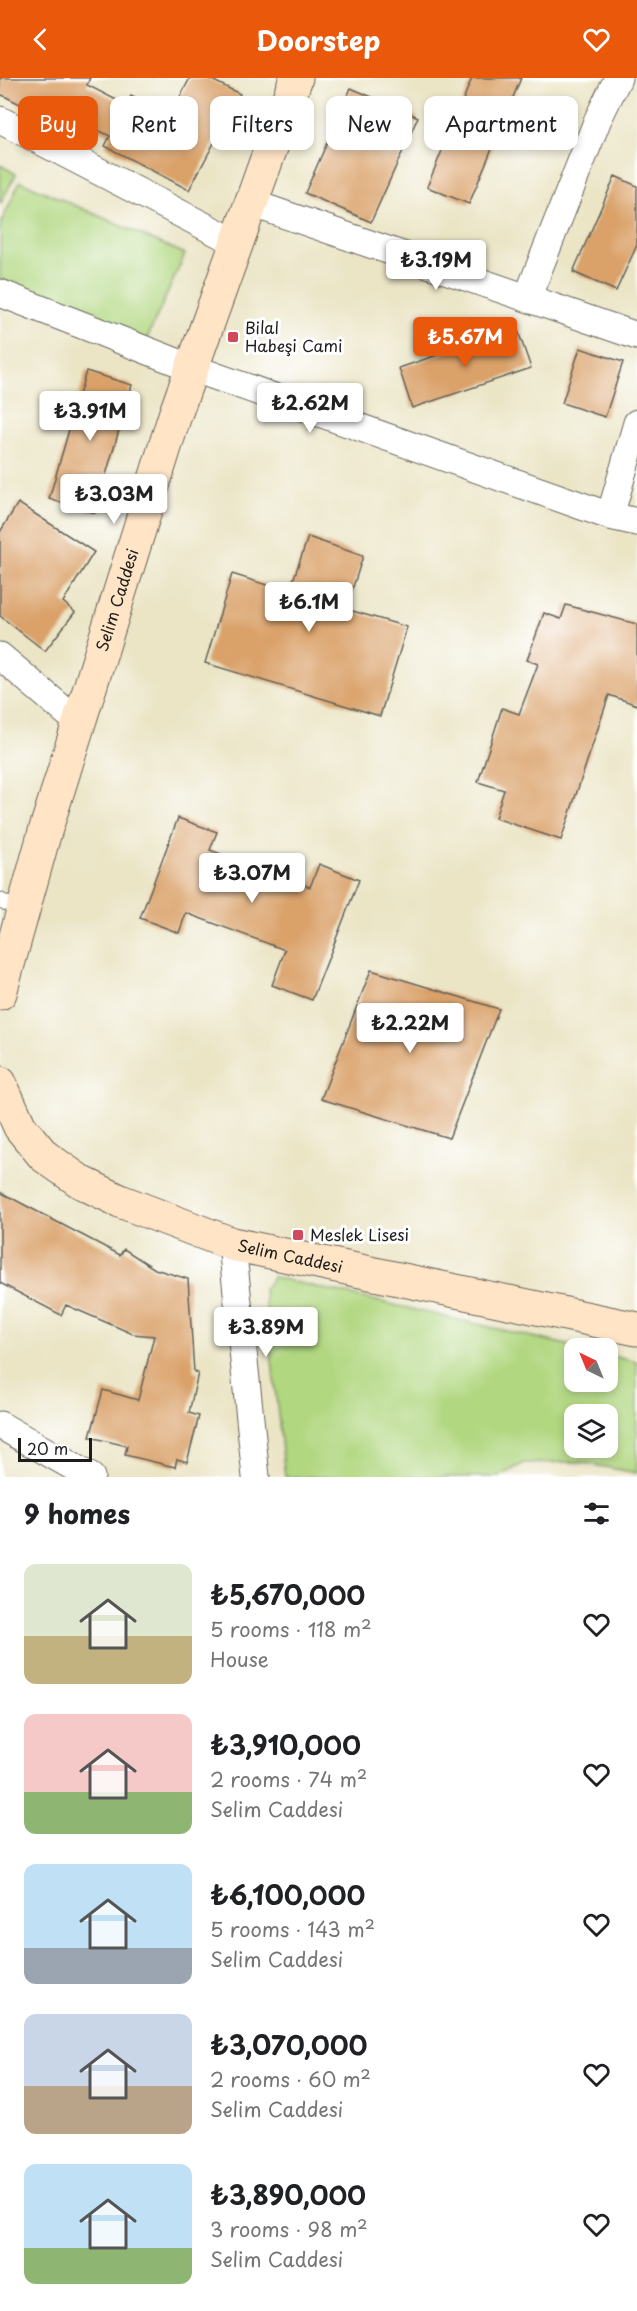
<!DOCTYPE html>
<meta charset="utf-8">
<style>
:root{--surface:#fff;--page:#f6f6f6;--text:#202124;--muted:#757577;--accent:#ea580c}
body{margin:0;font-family:"Playpen Sans",sans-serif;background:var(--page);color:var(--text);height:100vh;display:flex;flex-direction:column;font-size:22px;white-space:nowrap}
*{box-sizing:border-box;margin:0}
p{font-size:20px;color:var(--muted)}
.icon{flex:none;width:33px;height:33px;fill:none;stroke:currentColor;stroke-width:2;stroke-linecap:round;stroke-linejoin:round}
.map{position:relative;height:1399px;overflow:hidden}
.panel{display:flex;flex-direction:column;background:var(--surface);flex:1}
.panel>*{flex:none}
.top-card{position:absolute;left:18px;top:18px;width:602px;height:54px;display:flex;gap:12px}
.needle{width:39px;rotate:317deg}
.controls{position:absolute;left:564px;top:1260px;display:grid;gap:12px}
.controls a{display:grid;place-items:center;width:54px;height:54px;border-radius:12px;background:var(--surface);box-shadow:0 3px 9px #0003;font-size:30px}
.scale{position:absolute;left:18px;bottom:15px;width:74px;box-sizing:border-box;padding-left:6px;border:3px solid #1c1c1c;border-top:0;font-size:16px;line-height:21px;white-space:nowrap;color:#1c1c1c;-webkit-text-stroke:4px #fff;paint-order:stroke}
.price{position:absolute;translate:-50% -51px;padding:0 14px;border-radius:6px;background:#fff;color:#222;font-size:20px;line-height:39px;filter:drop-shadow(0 2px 3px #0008)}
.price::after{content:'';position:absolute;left:50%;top:36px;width:18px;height:14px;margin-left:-9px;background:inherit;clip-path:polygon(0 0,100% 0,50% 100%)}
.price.on{background:var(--accent);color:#fff}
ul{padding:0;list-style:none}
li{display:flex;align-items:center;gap:18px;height:150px;padding:0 24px}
li span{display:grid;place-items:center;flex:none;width:168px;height:120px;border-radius:12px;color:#555}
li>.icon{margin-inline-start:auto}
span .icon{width:72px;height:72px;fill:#fffc;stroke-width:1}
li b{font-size:26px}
h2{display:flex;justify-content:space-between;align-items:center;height:72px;padding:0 24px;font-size:26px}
.tag{padding:0 21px;border-radius:12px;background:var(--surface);box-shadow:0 3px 9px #0003;font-size:21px;line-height:54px}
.tag.on{background:var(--accent);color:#fff}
header{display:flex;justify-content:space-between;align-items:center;height:78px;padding:0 24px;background:var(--accent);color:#fff;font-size:27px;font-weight:700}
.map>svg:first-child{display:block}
.green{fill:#b1d780;stroke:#667a4e;stroke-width:1.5;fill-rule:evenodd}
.building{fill:#daa169}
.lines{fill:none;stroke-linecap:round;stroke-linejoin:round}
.service-casing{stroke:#646258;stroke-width:16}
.minor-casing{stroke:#646258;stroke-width:29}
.secondary-casing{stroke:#646258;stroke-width:35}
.service{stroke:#fff;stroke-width:14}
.minor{stroke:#fff;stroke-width:27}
.secondary{stroke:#ffe4c6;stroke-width:33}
.poi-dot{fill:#d1495b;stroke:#fff;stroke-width:2}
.labels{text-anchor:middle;stroke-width:6;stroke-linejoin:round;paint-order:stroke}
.poi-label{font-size:16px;fill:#1c1c1c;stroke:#fff;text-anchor:start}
.street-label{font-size:16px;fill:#1c1c1c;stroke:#fff}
</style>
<header><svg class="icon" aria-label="back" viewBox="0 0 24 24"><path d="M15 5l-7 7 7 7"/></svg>Doorstep<svg class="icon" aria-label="heart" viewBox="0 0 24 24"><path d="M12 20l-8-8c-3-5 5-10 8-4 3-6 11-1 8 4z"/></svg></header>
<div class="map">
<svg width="637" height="1399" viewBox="0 0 637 1399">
<rect width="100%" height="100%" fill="#fff"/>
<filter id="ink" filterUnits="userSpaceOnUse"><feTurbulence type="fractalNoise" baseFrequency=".0167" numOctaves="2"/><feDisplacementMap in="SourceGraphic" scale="12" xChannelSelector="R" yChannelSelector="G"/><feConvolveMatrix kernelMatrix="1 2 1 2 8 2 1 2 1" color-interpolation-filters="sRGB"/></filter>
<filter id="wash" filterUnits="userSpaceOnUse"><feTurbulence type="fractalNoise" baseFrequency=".008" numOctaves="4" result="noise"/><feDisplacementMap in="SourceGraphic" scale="24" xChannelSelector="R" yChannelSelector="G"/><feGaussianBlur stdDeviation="1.35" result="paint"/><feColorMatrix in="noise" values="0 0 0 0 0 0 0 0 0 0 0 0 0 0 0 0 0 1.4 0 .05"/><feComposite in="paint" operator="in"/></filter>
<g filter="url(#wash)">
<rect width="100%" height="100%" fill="#ebe5c6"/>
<!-- green -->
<path class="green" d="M0,87L16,96L0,126Z
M20,103L185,176L145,265L0,201V148Z
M273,1199L580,1270H574V1304H608V1277L637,1284V1395L579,1384L524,1385L499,1399H285L264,1212ZM608,1336V1370H574V1336Z"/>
<g id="blocks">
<!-- building -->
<path class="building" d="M0,0H90L87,7L126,27L131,18L170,38L190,0H208L240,16L189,112L105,68L110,58L33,19L28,30L0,16Z
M472,0H521L469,126L427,109Z
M351,10L418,39L371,144L305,115Z
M615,98L637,108V167L616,213L573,194Z
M517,250L531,290L412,330L399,290Z
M580,270L623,284L605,339L562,325Z
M86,293L132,307L95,435L49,421Z
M18,425L94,474L63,524L75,534L45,573L0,538V454Z
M308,459L363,478L346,531L407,549L380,638L205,585L232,496L289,514Z
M566,527L637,546V627L609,617L561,762L495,740L504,712L478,704L502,630L519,636L538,586L527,582L544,535L561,541Z
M178,740L217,754L210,772L310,809L319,786L359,802L312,922L272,907L285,872L186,835L179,855L140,840Z
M371,892L499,931L449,1060L321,1021Z
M0,1114L120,1177L124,1171L155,1191L188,1201L194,1294L198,1295L189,1335L199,1338L187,1384L177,1381L175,1389L125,1377L127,1368L90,1359L103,1312L138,1322L154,1258L133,1256L66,1227L61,1237L0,1205Z"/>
</g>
</g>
<g filter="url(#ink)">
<use href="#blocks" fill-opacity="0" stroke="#646258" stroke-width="1.5"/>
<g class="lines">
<defs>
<path id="service" d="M0,822L23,834"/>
<path id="minor" d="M0,42L237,165
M251,125L637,258
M0,215L192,290L610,438L637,444
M528,218L598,41L618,0
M610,438L637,345
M0,578L79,645
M232,1166L256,1399
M0,1347L91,1399"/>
<g id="secondary">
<path id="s1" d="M0,915L44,757L175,337L296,0"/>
<path id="s2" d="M0,1005L20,1049L44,1078L81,1104L120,1123L232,1166L637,1251"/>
</g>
</defs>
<!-- service casing -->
<use href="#service" class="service-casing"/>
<!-- minor casing -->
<use href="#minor" class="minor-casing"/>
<!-- secondary casing -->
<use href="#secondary" class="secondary-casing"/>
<!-- service -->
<use href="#service" class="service"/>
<!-- minor -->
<use href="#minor" class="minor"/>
<!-- secondary -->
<use href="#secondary" class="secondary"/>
</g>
</g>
<!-- markers -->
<g class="poi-dot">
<rect x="227" y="253" width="12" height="12" rx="3"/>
<rect x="292" y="1151" width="12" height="12" rx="3"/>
</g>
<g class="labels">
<!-- poi labels -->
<g class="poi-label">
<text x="245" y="256">Bilal<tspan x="245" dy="18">Habeşi Cami</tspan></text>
<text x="310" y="1163">Meslek Lisesi</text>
</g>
<!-- street labels -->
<g class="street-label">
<text dy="6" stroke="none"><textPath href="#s1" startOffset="410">Selim Caddesi</textPath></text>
<text dy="6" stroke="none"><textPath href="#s2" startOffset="354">Selim Caddesi</textPath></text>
</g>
</g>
</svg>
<div class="controls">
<a><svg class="needle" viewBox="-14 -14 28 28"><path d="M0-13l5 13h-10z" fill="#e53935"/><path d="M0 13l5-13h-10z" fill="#757577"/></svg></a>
<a><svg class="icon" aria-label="layers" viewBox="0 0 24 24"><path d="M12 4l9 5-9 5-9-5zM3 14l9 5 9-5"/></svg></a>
</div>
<div class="scale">20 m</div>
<b class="price" style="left:436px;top:213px">₺3.19M</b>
<b class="price on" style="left:465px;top:290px">₺5.67M</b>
<b class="price" style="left:310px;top:356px">₺2.62M</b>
<b class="price" style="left:90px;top:364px">₺3.91M</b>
<b class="price" style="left:114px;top:447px">₺3.03M</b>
<b class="price" style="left:309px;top:555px">₺6.1M</b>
<b class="price" style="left:252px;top:826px">₺3.07M</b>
<b class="price" style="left:410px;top:976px">₺2.22M</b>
<b class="price" style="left:266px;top:1280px">₺3.89M</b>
<div class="top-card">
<a class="tag on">Buy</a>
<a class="tag">Rent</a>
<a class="tag">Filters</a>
<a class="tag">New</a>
<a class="tag">Apartment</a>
</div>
</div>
<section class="panel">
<h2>9 homes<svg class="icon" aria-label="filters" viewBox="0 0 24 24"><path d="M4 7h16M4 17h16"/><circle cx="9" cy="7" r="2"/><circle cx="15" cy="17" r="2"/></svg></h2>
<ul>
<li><span style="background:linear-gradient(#dfe7d0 60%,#c2b280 0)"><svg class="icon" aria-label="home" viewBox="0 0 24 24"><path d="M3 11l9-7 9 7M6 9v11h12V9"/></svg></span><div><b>₺5,670,000</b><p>5 rooms · 118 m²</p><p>House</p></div><svg class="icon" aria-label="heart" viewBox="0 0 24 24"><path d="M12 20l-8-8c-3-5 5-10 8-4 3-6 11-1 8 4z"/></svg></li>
<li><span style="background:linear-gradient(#f6c9c9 65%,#8fb573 0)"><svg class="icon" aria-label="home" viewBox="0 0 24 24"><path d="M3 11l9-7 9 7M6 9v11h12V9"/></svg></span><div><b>₺3,910,000</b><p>2 rooms · 74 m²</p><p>Selim Caddesi</p></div><svg class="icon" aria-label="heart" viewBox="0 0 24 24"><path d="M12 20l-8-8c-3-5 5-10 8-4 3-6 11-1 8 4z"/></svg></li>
<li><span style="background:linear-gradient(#bfe0f5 70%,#9aa5b1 0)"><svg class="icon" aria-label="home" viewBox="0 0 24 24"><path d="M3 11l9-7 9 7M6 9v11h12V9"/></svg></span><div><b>₺6,100,000</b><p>5 rooms · 143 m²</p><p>Selim Caddesi</p></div><svg class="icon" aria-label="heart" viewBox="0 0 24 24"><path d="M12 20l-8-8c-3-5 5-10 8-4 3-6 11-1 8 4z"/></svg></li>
<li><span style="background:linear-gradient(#c9d6e8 60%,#b9a48a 0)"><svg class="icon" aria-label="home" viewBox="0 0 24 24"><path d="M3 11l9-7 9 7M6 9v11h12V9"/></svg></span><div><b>₺3,070,000</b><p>2 rooms · 60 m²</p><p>Selim Caddesi</p></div><svg class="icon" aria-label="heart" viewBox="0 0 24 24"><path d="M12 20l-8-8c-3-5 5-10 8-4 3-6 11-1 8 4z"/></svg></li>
<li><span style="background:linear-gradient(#bfe0f5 70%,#8fb573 0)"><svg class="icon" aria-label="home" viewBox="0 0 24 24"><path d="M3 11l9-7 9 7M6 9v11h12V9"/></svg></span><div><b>₺3,890,000</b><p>3 rooms · 98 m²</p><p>Selim Caddesi</p></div><svg class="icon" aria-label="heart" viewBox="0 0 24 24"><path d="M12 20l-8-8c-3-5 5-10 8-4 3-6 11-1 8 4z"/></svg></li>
</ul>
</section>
